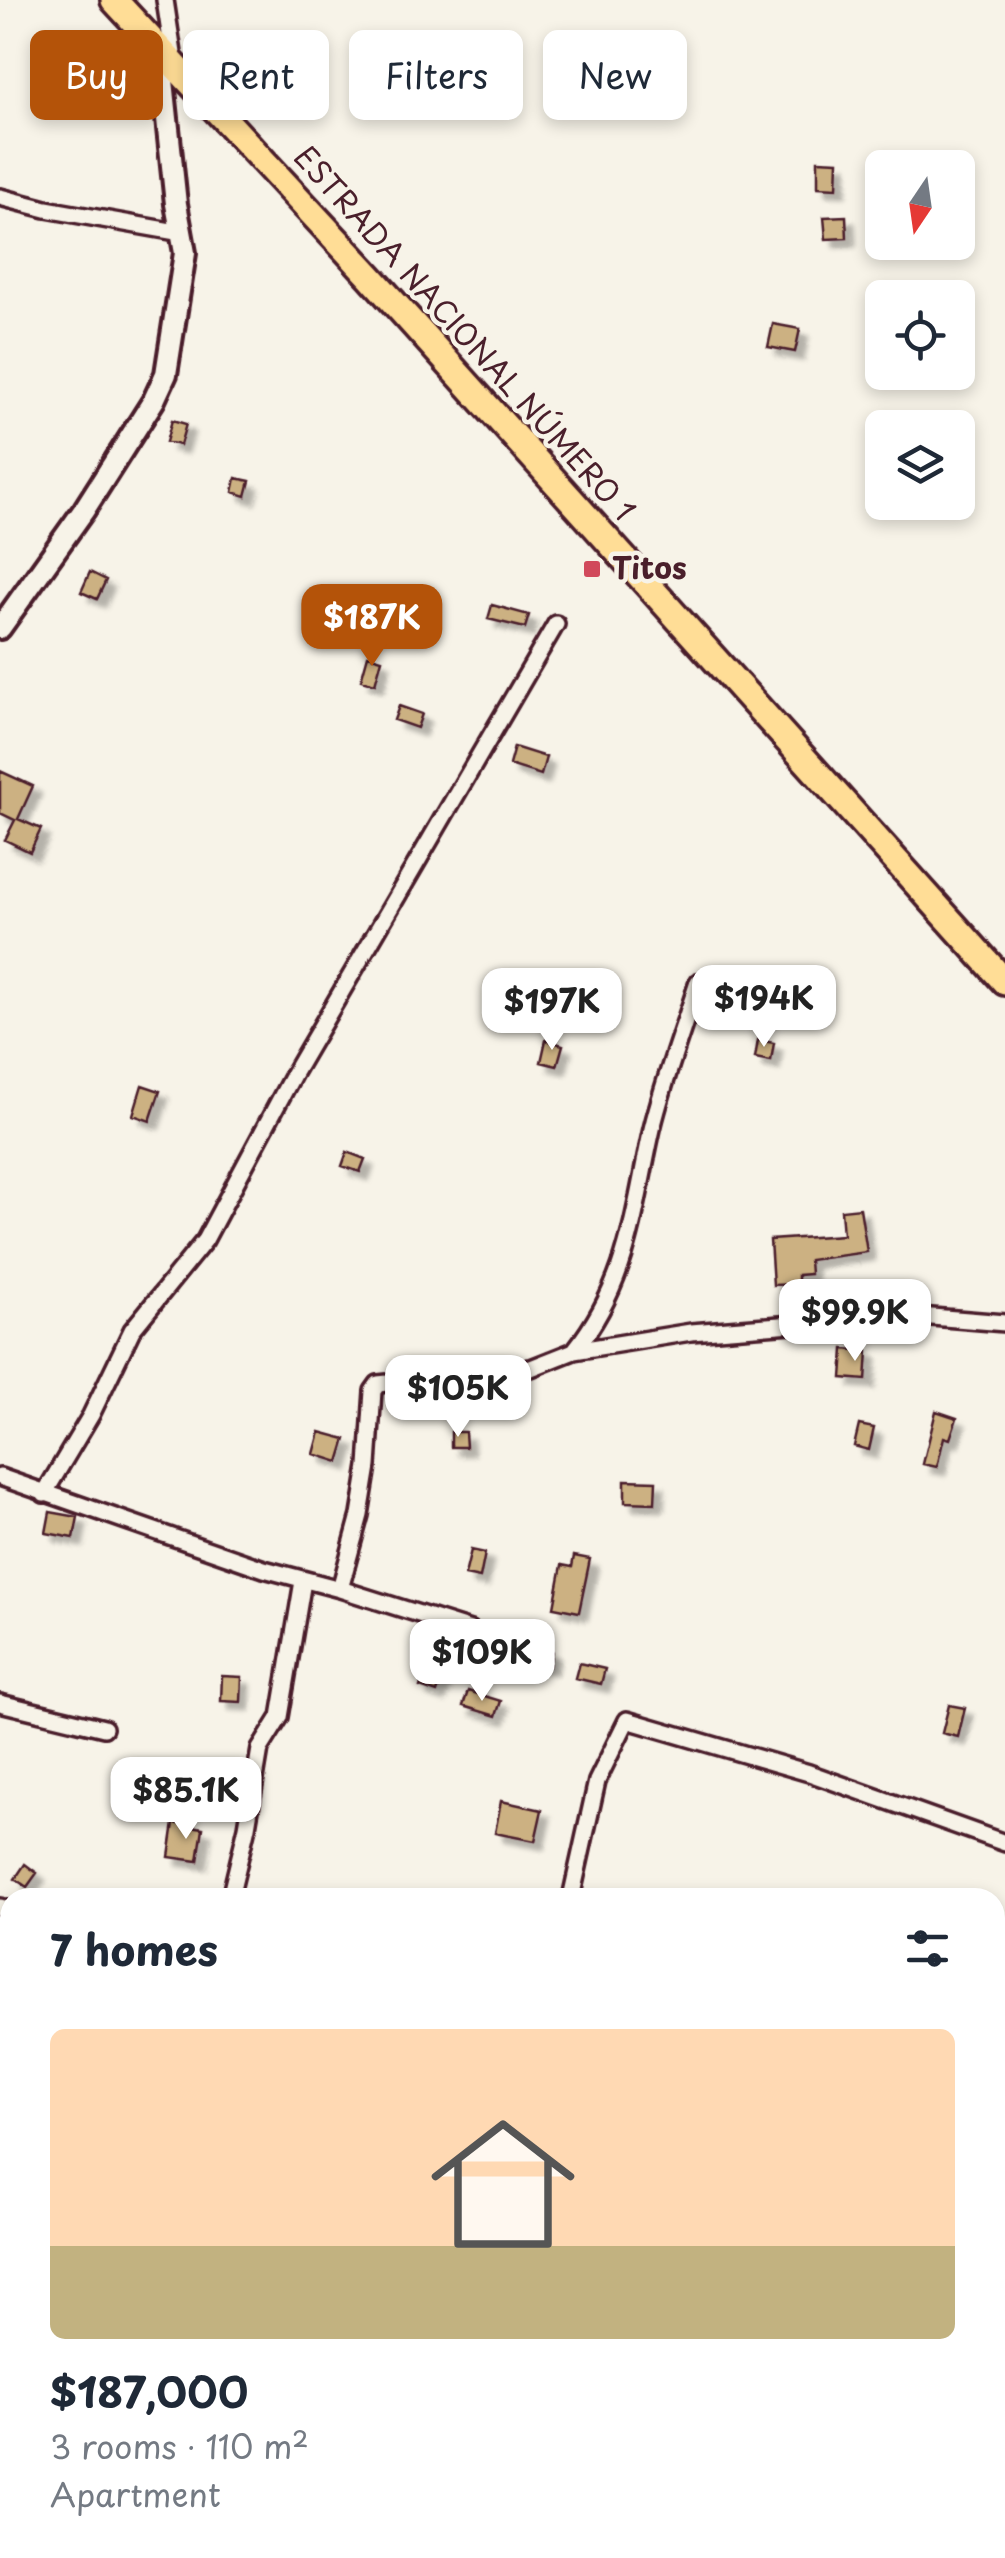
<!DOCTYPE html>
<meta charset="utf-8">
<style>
:root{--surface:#fff;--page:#f6f6f7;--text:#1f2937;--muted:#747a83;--accent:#b45309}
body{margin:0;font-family:"Playpen Sans",sans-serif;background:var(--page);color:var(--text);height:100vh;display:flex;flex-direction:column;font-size:38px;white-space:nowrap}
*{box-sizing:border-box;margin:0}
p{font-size:32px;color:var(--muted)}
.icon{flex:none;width:55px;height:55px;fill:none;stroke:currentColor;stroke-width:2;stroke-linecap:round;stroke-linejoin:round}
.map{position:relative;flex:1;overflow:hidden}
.sheet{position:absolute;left:0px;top:1888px;width:1005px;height:672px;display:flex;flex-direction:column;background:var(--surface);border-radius:30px 30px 0 0;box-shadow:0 5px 15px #0003}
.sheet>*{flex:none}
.hud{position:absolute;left:30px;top:30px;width:945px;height:90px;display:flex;gap:20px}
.needle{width:65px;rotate:193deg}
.buttons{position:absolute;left:865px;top:150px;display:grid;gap:20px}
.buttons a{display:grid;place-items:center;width:110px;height:110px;border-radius:15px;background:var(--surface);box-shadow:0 5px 15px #0003;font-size:50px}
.price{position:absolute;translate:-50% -85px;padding:0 22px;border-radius:20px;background:#fff;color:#222;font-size:32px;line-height:65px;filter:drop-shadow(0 2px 5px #0008)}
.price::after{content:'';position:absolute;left:50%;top:60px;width:30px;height:22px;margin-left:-15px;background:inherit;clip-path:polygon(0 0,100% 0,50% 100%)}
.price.active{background:var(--accent);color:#fff}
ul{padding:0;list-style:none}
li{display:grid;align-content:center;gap:20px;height:530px;padding:0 50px}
li span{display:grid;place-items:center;height:310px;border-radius:15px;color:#555}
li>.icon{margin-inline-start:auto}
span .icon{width:180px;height:180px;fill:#fffc;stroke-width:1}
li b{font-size:42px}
h2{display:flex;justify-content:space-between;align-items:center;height:120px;padding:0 50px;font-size:42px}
.tag{padding:0 35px;border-radius:15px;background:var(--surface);box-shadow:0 5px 15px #0003;font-size:35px;line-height:90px}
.tag.active{background:var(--accent);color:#fff}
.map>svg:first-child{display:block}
.building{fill:#ccb182;stroke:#4a1f2b;stroke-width:2.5;filter:url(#shadow)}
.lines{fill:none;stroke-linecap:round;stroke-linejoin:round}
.minor-casing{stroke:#4a1f2b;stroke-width:22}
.tertiary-casing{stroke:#4a1f2b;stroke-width:28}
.trunk-casing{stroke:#4a1f2b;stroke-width:32}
.minor{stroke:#f7f3e8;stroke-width:15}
.tertiary{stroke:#f7f3e8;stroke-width:20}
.trunk{stroke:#ffdd96;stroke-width:25}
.poi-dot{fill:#d1495b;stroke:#f7f3e8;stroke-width:4}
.labels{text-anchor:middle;stroke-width:9;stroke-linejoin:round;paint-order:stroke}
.street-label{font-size:30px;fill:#4a1f2b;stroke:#f7f3e8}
.poi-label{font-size:30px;font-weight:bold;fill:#4a1f2b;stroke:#f7f3e8;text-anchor:start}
</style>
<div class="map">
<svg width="1005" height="2558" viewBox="0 0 1005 2558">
<defs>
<filter id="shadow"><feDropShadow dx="8" dy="8" stdDeviation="2.5" flood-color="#0004"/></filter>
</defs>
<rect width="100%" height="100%" fill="#f7f3e8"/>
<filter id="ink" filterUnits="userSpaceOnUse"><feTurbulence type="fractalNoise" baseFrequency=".01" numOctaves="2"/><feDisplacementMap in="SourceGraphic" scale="20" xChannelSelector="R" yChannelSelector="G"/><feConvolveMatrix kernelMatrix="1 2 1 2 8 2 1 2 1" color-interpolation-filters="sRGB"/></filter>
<g filter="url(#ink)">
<!-- building -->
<path class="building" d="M818,160L838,161L837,188L818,187Z
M846,216L847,238L826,239L824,217Z
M773,324L800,329L795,352L768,347Z
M172,420L186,424L180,445L166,442Z
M236,478L250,481L246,496L233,492Z
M90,572L106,580L97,599L81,592Z
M492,605L529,615L525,628L488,619Z
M368,655L382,659L375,684L361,680Z
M399,706L422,714L417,728L394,720Z
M514,747L546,757L541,775L509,765Z
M0,771L33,786L18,819L41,829L30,852L5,840L15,820L0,813Z
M546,1040L563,1045L557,1066L541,1062Z
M758,1040L774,1043L771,1061L755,1058Z
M142,1085L160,1091L150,1121L133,1115Z
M347,1152L365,1159L360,1172L342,1166Z
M860,1208L867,1252L809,1260L810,1274L798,1275V1284L773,1285L770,1240L843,1235L841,1210Z
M844,1349L868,1351L866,1380L842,1378Z
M936,1411L957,1418L950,1439L944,1437L937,1467L923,1464Z
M859,1425L874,1428L869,1450L854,1446Z
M320,1432L346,1439L339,1462L314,1454Z
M451,1432H465L466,1447H451Z
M625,1480L656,1481L655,1503L625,1502Z
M50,1512L78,1517L74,1538L46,1533Z
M471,1550L485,1553L480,1578L465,1575Z
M574,1556L590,1559L579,1612L554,1607L562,1565L572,1567Z
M438,1635L455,1641L437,1693L420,1687Z
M526,1645L552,1651L549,1666L522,1661Z
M579,1663L605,1669L601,1684L575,1678Z
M222,1676L242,1677L241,1702L221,1701Z
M468,1691L501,1701L496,1716L463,1706Z
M949,1705L965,1708L958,1737L942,1733Z
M501,1801L542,1810L535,1841L495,1833Z
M174,1823L203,1828L198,1861L169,1857Z
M25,1864L37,1873L27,1887L15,1879Z"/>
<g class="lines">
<defs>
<path id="minor" d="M165,0L174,60
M0,197L46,209L182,233
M574,1351C630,1280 633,1213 652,1129C664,1079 683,1030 698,982
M0,1477L264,1569L340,1589L470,1630
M44,1494L91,1415L132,1330L205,1240L294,1073L556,624
M340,1589L360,1515L368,1466L373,1391L378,1384L531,1368L574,1351L691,1332L907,1315L1005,1323
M0,1703L104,1728
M230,1898L247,1827L260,1749L280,1717L303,1581
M571,1898L597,1781L627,1720L809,1773L1005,1843
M0,1907L10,1910
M995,2010L1005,1992
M995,2192L1005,2198
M0,2336L10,2338
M995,2492L1005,2483
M771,2550V2558
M163,2558L165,2550
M923,2558L932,2550"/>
<path id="tertiary" d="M0,628L84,510L154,400L166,374L185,253L176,204L160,52"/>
<path id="trunk" d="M114,0L370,276L1005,982"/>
</defs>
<!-- minor casing -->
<use href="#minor" class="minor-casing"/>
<!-- tertiary casing -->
<use href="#tertiary" class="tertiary-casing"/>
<!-- trunk casing -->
<use href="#trunk" class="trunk-casing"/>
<!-- minor -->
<use href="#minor" class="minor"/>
<!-- tertiary -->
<use href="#tertiary" class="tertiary"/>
<!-- trunk -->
<use href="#trunk" class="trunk"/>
</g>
</g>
<!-- markers -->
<rect class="poi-dot" x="582" y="559" width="20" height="20" rx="5"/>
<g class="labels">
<!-- street labels -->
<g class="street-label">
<text transform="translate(464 334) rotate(48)" y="10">ESTRADA NACIONAL NÚMERO 1</text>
</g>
<!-- poi labels -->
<g class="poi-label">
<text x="612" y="579">Titos</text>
</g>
</g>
</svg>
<div class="buttons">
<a><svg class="needle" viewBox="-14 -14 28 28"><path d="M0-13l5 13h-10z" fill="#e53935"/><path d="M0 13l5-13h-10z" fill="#747a83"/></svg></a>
<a><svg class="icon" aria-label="locate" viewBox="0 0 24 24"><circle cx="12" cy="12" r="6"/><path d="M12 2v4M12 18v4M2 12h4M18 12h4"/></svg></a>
<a><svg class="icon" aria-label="layers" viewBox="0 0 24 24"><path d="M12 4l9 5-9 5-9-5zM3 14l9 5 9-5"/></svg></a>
</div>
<b class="price active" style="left:372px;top:669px">$187K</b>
<b class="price" style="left:764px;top:1050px">$194K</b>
<b class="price" style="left:552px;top:1053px">$197K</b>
<b class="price" style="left:855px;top:1364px">$99.9K</b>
<b class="price" style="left:458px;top:1440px">$105K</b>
<b class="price" style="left:482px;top:1704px">$109K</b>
<b class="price" style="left:186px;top:1842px">$85.1K</b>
<div class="hud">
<a class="tag active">Buy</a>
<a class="tag">Rent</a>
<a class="tag">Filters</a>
<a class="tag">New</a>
</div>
<section class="sheet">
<h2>7 homes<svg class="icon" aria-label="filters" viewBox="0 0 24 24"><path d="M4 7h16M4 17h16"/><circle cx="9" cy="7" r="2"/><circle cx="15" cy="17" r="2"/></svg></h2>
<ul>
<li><span style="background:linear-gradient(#ffd9b3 70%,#c2b280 0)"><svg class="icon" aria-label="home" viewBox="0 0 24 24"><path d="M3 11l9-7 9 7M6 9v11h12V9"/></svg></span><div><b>$187,000</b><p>3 rooms · 110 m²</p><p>Apartment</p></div></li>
</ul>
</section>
</div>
